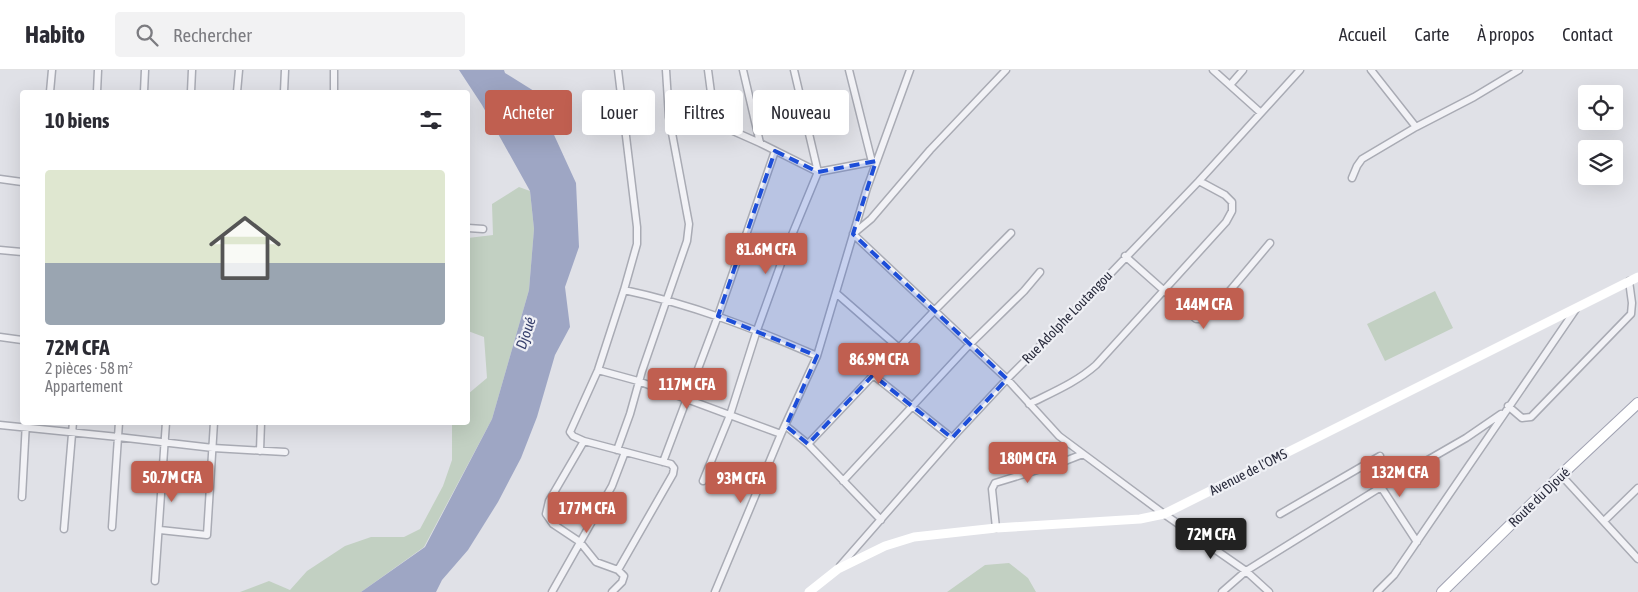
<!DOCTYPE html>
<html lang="fr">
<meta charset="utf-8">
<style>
:root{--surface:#fff;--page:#f2f2f3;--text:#2b2b33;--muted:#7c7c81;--line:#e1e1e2;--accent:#c05f50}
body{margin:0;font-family:"Asap Condensed",sans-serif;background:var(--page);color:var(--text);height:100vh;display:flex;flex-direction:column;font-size:19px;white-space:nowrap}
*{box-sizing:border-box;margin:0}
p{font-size:16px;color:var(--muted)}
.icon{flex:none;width:28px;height:28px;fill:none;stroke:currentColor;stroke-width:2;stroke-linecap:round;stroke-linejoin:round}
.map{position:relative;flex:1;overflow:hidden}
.sheet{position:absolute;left:20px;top:20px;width:450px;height:335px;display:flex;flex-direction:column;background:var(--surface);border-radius:5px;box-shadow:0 5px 20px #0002}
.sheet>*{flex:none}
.guide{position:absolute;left:485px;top:20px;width:475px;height:45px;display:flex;gap:10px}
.buttons{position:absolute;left:1578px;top:15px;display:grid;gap:10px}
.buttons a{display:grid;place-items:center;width:45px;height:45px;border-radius:5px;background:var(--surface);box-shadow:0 5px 20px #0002;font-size:25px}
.price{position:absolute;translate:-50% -42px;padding:0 11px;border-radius:5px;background:var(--accent);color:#fff;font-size:16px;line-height:32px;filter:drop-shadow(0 1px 2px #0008)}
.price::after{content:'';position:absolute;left:50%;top:30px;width:15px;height:11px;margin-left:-8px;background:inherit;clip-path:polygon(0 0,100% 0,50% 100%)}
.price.current{background:#222;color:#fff}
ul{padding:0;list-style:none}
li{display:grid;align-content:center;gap:10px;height:265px;padding:0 25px}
li span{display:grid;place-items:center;height:155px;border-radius:5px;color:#555}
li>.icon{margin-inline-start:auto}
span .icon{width:90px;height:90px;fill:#fffc;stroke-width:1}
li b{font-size:21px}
h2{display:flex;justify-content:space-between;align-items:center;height:60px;padding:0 25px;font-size:21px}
.pill{padding:0 18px;border-radius:5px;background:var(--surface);box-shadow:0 5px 20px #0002;font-size:18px;line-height:45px}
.pill.current{background:var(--accent);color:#fff}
header{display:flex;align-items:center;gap:30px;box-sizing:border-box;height:70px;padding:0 25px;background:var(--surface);border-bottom:1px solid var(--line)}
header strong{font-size:24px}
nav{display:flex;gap:28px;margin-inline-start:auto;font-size:18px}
.search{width:350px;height:45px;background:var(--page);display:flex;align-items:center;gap:12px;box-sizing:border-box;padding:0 18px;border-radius:5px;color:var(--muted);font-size:19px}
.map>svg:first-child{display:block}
.green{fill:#c2d0c2}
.water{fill:#9ea6c4}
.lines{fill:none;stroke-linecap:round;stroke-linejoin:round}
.street-casing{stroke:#a9abb4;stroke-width:9}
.primary-casing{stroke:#a0a2b2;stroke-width:12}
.street{stroke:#f2f2f6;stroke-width:6}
.secondary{stroke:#fff;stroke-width:9}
.primary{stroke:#fff;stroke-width:10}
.marked{fill:#1d4ed8;fill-opacity:0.2;stroke:#1d4ed8;stroke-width:4;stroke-dasharray:10 6;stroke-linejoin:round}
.labels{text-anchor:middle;stroke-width:4.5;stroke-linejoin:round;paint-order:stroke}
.street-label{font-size:14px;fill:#2a2c3d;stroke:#eff0f5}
.water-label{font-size:15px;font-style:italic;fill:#38416d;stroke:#eff0f5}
</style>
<header>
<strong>Habito</strong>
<div class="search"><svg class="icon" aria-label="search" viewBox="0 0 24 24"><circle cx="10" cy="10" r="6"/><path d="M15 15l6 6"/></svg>Rechercher</div>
<nav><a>Accueil</a><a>Carte</a><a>À propos</a><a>Contact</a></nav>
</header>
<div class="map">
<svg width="1638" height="522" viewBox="0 0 1638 522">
<rect width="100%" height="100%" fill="#e0e1e7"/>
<!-- green -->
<path class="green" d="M519,117L530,121L534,159L529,220L492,349L424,477L361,522H240L269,511L290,520L307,501L345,476L371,467H404L420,459L443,416L452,390V353L468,352V324L487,308L484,267L468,261V168L493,165L492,134Z
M1435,221L1453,258L1385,291L1367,254Z
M1009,493L1028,508L1036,522H947L985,495Z"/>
<!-- water -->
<path class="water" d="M459,0H504L505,3L534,21L576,113L579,177L565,217L570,257L555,285L537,347L521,388L498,432L468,480L442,510L436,522H361L425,477L492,349L529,220L534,159L530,121L482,35Z"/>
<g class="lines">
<defs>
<path id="street" d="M334,0V22
M708,0L715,53
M743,0L760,73
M849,0L872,92
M1006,0L930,80L871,149L853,164L1007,309L1059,366L1164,444L1246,501L1269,522
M1213,0L1261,43
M1371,0L1416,57
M1230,15L1243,0
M50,22L52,0
M97,22L98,0
M144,22L145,0
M191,22L192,0
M237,22L239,0
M284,22L285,0
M669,47L692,49L715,53L760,73L818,102L876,91
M1352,108L1357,96L1362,89L1416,57L1474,27L1519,0
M0,109L22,112
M468,158L483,159
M0,180L22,182
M1125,186L1196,249H1202L1212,242L1270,173
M624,220C691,234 755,259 817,286
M836,223L899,278
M0,267L22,270
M598,300L638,311L781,364
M873,305L952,368
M1029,334C1053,322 1077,312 1096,295L1226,152L1232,141V132L1225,125L1199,111
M1508,336L1522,348L1531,347L1631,244L1632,233L1629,211
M0,355L118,367L213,378L285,382
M786,356L808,374L881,450
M584,371L549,431L546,444L553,454L580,472L596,492L618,500L624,506L622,512L612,522
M808,374L935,240L1011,163
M617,380L630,344L642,301L687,171L689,154L669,47L666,0
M260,381L261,352
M663,392L718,246L775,81
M1366,394L1417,472
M1561,405L1638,489
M703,411L730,345L757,260L787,177L818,102L794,0
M843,411L970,274L1024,221L1040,202
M22,427L26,352
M1280,444L1380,386
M1604,451L1638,418
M112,457L119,352
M996,458L992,419L995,413L1060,393L1083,384
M64,459L73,352
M160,460L207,465L214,352
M840,496L952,368L1007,309L1066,250L1199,111L1300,0
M618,500L673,404L674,398L671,394L584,371L573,366L570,362L598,300L624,220L637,174V157L618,0
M155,511L166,352
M552,522L612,416L625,382
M715,522L781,364L817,286L867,118L910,0
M1222,522L1246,501L1381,417L1466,368L1501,344
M1377,522L1394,505L1576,239"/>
<path id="primary" d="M1442,522L1561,405L1638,333"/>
</defs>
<!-- street casing -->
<use href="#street" class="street-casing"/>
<!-- primary casing -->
<use href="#primary" class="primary-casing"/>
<!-- street -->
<use href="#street" class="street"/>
<!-- secondary -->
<path class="secondary" d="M809,522L838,499L885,476L914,467L996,458L1140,449L1164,444L1638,207"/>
<!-- primary -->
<use href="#primary" class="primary"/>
</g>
<!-- marked area -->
<path class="marked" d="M775,81L818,102L876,91L853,164L1007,309L952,368L873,305L808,374L786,356L817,286L718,246Z"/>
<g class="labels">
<!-- street labels -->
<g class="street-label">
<text transform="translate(1067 247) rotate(-46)" y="5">Rue Adolphe Loutangou</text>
<text transform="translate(1248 402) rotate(-27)" y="5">Avenue de l'OMS</text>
<text transform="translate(1539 427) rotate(-44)" y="5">Route du Djoué</text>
</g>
<!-- water labels -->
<g class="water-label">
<text transform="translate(526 263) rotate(-71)" y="5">Djoué</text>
</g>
</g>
</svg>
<div class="buttons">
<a><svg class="icon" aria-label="locate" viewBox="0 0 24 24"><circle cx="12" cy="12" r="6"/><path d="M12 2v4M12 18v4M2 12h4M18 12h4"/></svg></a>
<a><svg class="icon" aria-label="layers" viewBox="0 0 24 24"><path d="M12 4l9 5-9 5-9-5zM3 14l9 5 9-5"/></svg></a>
</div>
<b class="price" style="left:766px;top:205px">81.6M CFA</b>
<b class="price" style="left:1204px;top:260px">144M CFA</b>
<b class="price" style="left:879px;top:315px">86.9M CFA</b>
<b class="price" style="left:687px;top:340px">117M CFA</b>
<b class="price" style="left:1028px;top:414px">180M CFA</b>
<b class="price" style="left:1400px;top:428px">132M CFA</b>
<b class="price" style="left:172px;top:433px">50.7M CFA</b>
<b class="price" style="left:741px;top:434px">93M CFA</b>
<b class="price" style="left:587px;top:464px">177M CFA</b>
<b class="price current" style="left:1211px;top:490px">72M CFA</b>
<div class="guide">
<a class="pill current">Acheter</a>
<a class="pill">Louer</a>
<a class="pill">Filtres</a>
<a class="pill">Nouveau</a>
</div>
<section class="sheet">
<h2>10 biens<svg class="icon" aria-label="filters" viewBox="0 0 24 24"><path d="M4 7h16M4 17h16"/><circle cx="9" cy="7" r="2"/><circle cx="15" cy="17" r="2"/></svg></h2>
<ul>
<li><span style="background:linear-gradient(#dfe7d0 60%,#9aa5b1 0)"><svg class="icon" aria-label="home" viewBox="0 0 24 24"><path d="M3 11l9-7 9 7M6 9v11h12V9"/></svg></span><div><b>72M CFA</b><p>2 pièces · 58 m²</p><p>Appartement</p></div></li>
</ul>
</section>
</div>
